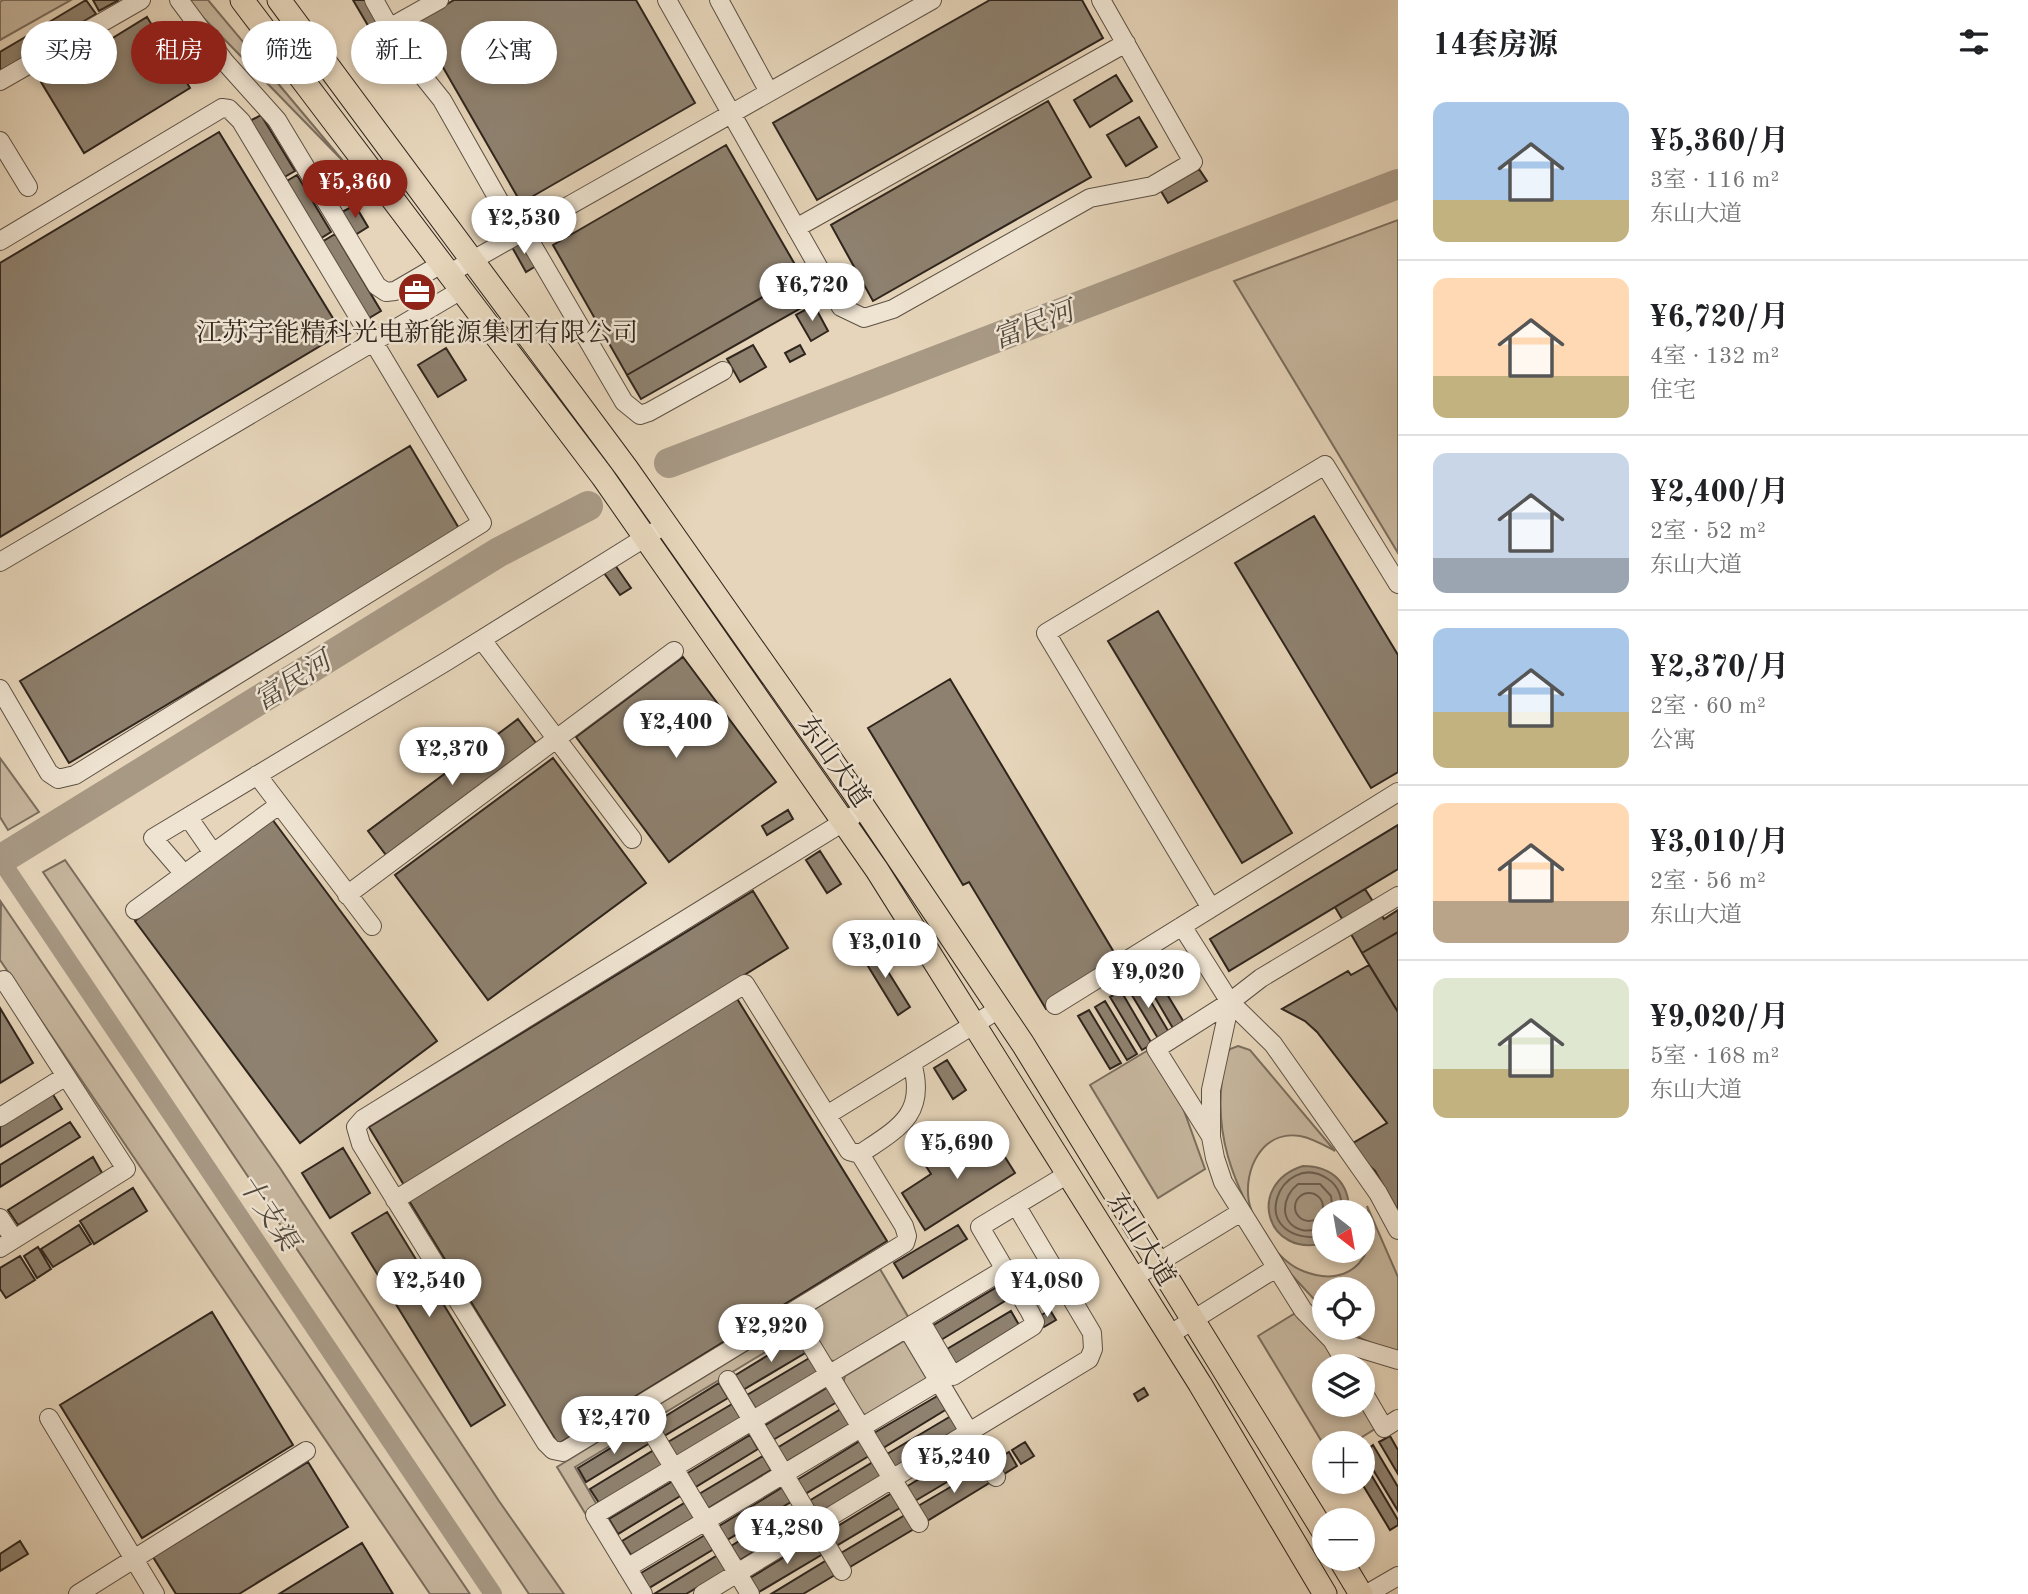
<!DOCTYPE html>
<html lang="zh">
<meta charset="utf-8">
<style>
:root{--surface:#fff;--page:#f6f6f6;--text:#202124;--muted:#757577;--line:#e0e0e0;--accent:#8f2418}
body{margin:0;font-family:"Old Standard TT","Noto Serif SC",serif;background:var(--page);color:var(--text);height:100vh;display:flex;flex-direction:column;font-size:26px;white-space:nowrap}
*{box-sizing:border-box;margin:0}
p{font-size:23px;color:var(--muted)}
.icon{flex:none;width:38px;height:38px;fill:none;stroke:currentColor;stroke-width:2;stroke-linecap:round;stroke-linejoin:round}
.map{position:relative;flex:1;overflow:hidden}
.drawer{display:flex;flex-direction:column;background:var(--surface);width:630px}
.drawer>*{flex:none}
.guide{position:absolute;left:21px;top:21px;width:665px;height:63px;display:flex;gap:14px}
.needle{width:46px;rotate:149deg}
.buttons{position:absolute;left:1312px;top:1200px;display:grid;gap:14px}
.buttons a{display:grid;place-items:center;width:63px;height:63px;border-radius:50%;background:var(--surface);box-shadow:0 4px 10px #0003;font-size:35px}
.price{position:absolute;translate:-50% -60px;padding:0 16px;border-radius:24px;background:#fff;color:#222;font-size:23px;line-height:46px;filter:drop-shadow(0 2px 4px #0008)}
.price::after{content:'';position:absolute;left:50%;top:42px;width:21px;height:16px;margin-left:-10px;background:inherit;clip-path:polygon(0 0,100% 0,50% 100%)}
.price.active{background:var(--accent);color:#fff}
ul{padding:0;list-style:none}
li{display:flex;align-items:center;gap:21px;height:175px;padding:0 35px}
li+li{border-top:2px solid var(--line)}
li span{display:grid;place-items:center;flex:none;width:196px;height:140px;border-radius:14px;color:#555}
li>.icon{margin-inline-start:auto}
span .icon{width:84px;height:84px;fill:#fffc;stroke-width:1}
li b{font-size:30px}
h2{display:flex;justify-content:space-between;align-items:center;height:84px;padding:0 35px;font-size:30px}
.pill{padding:0 24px;border-radius:32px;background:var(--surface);box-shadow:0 4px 10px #0003;font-size:24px;line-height:63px}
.pill.active{background:var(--accent);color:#fff}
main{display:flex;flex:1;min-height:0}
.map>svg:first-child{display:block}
.green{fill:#c7b79f;stroke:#7b6e5e;stroke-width:2}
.water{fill:#a89985;stroke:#786b5b;stroke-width:2}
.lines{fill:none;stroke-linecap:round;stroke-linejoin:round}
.shore{stroke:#6c5f51;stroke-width:2}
.canal{stroke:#a89985;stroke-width:18}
.river{stroke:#a89985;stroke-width:30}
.building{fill:#8e816f;stroke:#2f251d;stroke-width:2}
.minor-casing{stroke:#5d5144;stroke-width:20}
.major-casing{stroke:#2f251d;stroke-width:25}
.minor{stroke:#efe4d2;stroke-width:18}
.major{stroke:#e6d5ba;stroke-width:23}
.labels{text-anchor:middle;stroke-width:5;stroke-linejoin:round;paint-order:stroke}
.poi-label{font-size:26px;fill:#2f251d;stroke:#efe4d2}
.street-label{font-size:26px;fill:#2f251d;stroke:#efe4d2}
.water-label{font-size:28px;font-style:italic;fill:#53483c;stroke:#efe4d2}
</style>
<main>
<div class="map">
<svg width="1398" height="1594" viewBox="0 0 1398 1594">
<rect width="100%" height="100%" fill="#e6d5ba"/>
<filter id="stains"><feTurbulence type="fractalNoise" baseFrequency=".00286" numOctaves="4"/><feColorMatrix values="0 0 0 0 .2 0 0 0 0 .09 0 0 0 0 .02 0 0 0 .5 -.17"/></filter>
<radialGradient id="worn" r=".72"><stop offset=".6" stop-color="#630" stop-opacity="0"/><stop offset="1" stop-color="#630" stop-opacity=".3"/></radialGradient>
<!-- green -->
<path class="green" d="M3,0H71L0,40V2Z
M186,0H208L343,161Z
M1398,220V553L1234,281Z
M0,758L39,812L8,830L0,817Z
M65,860L280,1168L499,1501L564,1594H529L43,872Z
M1,902L470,1594H430L0,960Z
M1238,1046L1250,1050L1335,1151C1324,1145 1312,1138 1300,1136C1262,1130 1243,1170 1249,1202C1251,1212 1255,1219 1259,1228C1233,1180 1215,1136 1222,1080C1224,1069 1223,1058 1230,1049Z
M1150,1049L1178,1094L1205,1169L1158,1198L1090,1085Z
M1367,1206L1398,1277V1354L1362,1339L1346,1328H1363V1290H1325V1311L1288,1271L1269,1244C1279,1254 1289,1266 1303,1271C1352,1291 1382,1252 1367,1206Z
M880,1269L910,1320L838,1362L829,1360L807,1327L575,1467L597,1505L585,1513L557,1467Z
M1297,1312L1327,1343L1341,1367H1325V1405H1363L1378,1427L1351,1444H1325V1447L1258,1336Z
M904,1341L909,1342L928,1376L926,1380L867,1415L862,1414L843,1384L845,1376Z"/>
<!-- water -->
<path class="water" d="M1303,1166C1332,1166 1350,1183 1349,1213H1325V1243C1266,1259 1245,1184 1303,1166Z"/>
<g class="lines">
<!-- shore -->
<path class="shore" d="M1295 1207a14 14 0 1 1 28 0a14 14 0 1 1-28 0Z
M1325,1228C1317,1229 1309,1232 1302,1230C1278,1223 1282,1196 1298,1184H1320L1331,1196L1333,1213
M1325,1237C1240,1244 1281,1147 1328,1179C1340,1187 1342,1199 1342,1213"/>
<!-- canal -->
<path class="canal" d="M0,859L493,1594"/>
<!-- river -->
<path class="river" d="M669,463L1398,184
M0,860L499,552L588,506"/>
</g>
<!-- building -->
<path class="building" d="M86,0L96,14L40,47L31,33Z
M93,0H119L99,11Z
M353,0H368L389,35L377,41Z
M454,0H636L695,103L521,203L417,22Z
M990,0H1082L1103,38L817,200L773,123Z
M147,17L190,88L84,153L41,82Z
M27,36L36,50L0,71V52Z
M1116,75L1132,101L1090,127L1074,100Z
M1048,101L1091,177L873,301L831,225Z
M261,115L295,171L281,179L248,122Z
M1139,117L1157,147L1126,166L1107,135Z
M219,132L342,333L0,537V263Z
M726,145L801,275L627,375L553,245Z
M1199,169L1207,181L1168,203L1161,191Z
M297,175L331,232L318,240L285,182Z
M355,205L368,227L355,235L342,212Z
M335,234L381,311L366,320L320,243Z
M522,241L536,266L526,272L512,247Z
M801,275L815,300L641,399L627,375Z
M814,305L828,331L811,341L796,315Z
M753,345L766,367L740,382L727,359Z
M800,345L805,354L790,362L785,353Z
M446,348L466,380L438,397L418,365Z
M410,446L460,530L69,763L20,681Z
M1314,516L1398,655V772L1371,788L1235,563Z
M615,565L631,588L620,595L604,573Z
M1158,611L1292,833L1242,863L1108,641Z
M683,657L776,782L669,862L576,737Z
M950,679L1121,964L1046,1009L969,882L963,885L868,728Z
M518,719L536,743L386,855L368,831Z
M553,758L646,883L488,1000L395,875Z
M788,810L793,819L767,835L762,826Z
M272,819L437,1041L300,1143L135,921Z
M1398,825V869L1229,971L1210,939Z
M820,851L841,884L827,893L806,860Z
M1365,889L1384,919L1398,910V932L1362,953L1335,907Z
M753,891L788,948L404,1185L369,1127Z
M1398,932V1012L1362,953Z
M872,946L910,1007L898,1015L860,953Z
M1369,965L1398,1012V1211L1375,1171L1348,1146L1387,1123L1317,1032L1305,1021L1282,1009L1348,971L1351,975Z
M1153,971L1185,1024L1174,1030L1143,977Z
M1138,980L1170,1034L1159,1040L1127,987Z
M1121,991L1152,1044L1142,1050L1110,997Z
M736,997L887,1241L558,1444L408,1199Z
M1105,1001L1137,1054L1127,1060L1095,1007Z
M0,1008L33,1063L0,1083Z
M1089,1010L1121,1063L1110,1069L1078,1016Z
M947,1060L966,1090L953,1099L934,1068Z
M52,1093L62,1109L0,1147V1126Z
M70,1122L80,1137L0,1187V1165Z
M993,1138L1015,1173L925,1230L902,1193L931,1174L926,1166L962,1143L969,1153Z
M343,1148L370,1193L330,1218L302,1173Z
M93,1157L102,1173L18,1225L8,1210Z
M133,1188L147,1211L94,1244L80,1221Z
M387,1212L505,1405L471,1426L352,1233Z
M79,1225L91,1244L53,1267L41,1249Z
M958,1225L967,1239L903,1278L894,1263Z
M38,1247L51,1269L37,1278L24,1256Z
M20,1256L35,1280L6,1298L0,1289V1268Z
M997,1287L1005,1301L941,1340L932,1326Z
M1050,1310L1056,1320L1044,1327L1038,1317Z
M1011,1311L1019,1325L955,1364L947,1349Z
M212,1312L293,1445L142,1538L60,1405Z
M798,1337L807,1352L743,1390L734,1376Z
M811,1357L820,1371L756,1409L747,1395Z
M719,1383L728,1398L664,1436L656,1422Z
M828,1387L837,1402L773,1440L764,1426Z
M1144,1388L1148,1395L1138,1401L1134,1394Z
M939,1395L947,1409L883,1448L874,1433Z
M732,1404L741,1418L677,1457L668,1442Z
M841,1409L850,1424L786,1462L777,1448Z
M951,1416L960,1430L896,1469L887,1454Z
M642,1429L650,1443L586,1482L578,1468Z
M750,1435L758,1449L694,1488L686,1474Z
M1390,1436L1398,1450V1474L1379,1442Z
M860,1441L869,1456L805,1494L797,1480Z
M1025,1442L1034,1456L1021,1464L1012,1450Z
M1373,1445L1398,1487V1511L1363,1453Z
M970,1448L979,1463L915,1501L906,1487Z
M654,1450L663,1465L599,1503L590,1489Z
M1009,1452L1017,1466L1004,1474L996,1460Z
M763,1456L771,1470L707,1509L699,1494Z
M1363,1461L1398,1520V1525L1390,1530L1361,1482Z
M308,1462L348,1527L239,1594H176L153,1557Z
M873,1462L881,1476L818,1515L809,1501Z
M983,1468L991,1482L927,1521L918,1506Z
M673,1481L682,1495L618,1534L609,1519Z
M783,1487L791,1502L727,1540L719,1526Z
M892,1493L900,1508L836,1546L828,1532Z
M686,1502L695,1517L631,1555L622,1541Z
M795,1507L804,1522L740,1560L731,1546Z
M905,1515L914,1529L850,1567L841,1553Z
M705,1535L714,1549L649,1588L641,1573Z
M814,1539L823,1554L759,1592L750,1578Z
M20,1541L28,1554L0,1571V1554Z
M362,1543L393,1594H279Z
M718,1555L727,1570L686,1594H654Z
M827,1560L835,1575L803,1594H771Z"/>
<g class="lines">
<defs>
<path id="minor" d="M179,0L225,62L277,120L377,286L386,292L395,291L443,263
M374,0L402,50L442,100L518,234
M667,0L841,307L864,318L893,309L1090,198L1152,186L1193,162L1101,0
M719,0L769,92
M389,28L439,0
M0,81L141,0
M0,141L28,187
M796,228L1126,43
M524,231L624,402L640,415L649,412L723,371
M0,241L222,108L229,109L241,121L482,523L75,775L58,779L49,773L0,689
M450,273L932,0
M0,562L463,289
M482,640L632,839
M257,775L372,926
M188,817L213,853
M184,874L153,838L447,661L654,532
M347,895L674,651
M1398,896L1261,978L1230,1002L1273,1044L1378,1193L1398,1230
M1211,908L1046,633L1325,465L1398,584
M135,910L279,805
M1182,926L1230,1002L1211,1090V1137L1215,1158L1223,1182L1303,1310L1332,1340L1348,1367
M0,982L4,980L126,1169L0,1248
M1055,1005L1398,792
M827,1115L999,1009
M0,1117L66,1076
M1210,1135L1156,1049L1230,1002
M860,1154C899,1128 927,1114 912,1063
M395,1200L745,984L849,1151L860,1154L904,1226L907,1236L905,1243L563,1452L553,1450L546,1443L361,1144L356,1127L363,1119L853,816
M0,1218L14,1239
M1133,1278L1241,1212
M920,1320L953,1376L1033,1326L1035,1322L1030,1312L980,1227L1068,1174
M907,1328L996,1477
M805,1335L919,1523
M1169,1335L1276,1268
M1332,1340L1398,1360
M728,1380L842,1571
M1363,1392L1384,1428L1398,1419
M49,1418L155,1594
M649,1427L750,1594
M627,1568L939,1381
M78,1594L306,1451
M643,1594L595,1515L1005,1269
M703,1594L1089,1359L1093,1349L1092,1333L1016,1205
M1367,1594L1398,1576"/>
<path id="major" d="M242,0L603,477L877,870L1200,1384L1325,1594
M279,0L627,469L853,791L1023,1044L1325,1534
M1340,1559L1361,1594"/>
</defs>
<!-- minor casing -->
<use href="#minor" class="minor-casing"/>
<!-- major casing -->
<use href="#major" class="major-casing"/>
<!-- minor -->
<use href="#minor" class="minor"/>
<!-- major -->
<use href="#major" class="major"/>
</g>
<!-- icons -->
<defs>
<symbol id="office-disc" viewBox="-11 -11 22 22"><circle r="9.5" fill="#8f2418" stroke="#efe4d2"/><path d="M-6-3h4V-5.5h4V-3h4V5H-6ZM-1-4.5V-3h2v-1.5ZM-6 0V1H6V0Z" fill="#fff"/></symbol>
</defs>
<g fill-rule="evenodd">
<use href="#office-disc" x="395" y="270" width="44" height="44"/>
</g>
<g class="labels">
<!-- poi labels -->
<g class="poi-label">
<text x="417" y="341">江苏宇能精科光电新能源集团有限公司</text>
</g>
<!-- street labels -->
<g class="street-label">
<text transform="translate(835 761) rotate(55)" y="9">东山大道</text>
<text transform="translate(1142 1239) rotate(58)" y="9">东山大道</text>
</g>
<!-- water labels -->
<g class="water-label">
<text transform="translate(1033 324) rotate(-21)" y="10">富民河</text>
<text transform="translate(292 680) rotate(-32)" y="10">富民河</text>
<text transform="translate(269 1212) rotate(56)" y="10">十支渠</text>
</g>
</g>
<rect width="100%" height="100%" filter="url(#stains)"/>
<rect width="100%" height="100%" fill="url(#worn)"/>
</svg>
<div class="buttons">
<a><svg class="needle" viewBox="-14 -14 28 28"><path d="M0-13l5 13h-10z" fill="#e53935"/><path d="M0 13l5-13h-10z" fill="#757577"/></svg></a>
<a><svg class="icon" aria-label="locate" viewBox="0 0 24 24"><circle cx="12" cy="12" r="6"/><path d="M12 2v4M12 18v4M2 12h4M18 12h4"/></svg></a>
<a><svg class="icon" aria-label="layers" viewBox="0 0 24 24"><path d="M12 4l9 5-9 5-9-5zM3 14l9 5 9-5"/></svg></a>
<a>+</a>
<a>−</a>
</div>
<b class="price active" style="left:355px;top:220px">¥5,360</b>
<b class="price" style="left:524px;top:256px">¥2,530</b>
<b class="price" style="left:812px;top:323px">¥6,720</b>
<b class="price" style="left:676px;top:760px">¥2,400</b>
<b class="price" style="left:452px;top:787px">¥2,370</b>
<b class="price" style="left:885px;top:980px">¥3,010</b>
<b class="price" style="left:1148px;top:1010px">¥9,020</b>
<b class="price" style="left:957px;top:1181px">¥5,690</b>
<b class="price" style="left:429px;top:1319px">¥2,540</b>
<b class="price" style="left:1047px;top:1319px">¥4,080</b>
<b class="price" style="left:771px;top:1364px">¥2,920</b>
<b class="price" style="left:614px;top:1456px">¥2,470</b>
<b class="price" style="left:954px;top:1495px">¥5,240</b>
<b class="price" style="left:787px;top:1566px">¥4,280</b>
<div class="guide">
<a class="pill">买房</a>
<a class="pill active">租房</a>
<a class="pill">筛选</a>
<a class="pill">新上</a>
<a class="pill">公寓</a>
</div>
</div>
<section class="drawer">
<h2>14套房源<svg class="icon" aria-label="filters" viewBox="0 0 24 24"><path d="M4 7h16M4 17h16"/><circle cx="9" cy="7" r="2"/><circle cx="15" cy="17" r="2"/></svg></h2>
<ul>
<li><span style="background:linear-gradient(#a9c7e8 70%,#c2b280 0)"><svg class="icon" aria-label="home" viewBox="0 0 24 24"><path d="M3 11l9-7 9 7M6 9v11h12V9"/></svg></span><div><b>¥5,360/月</b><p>3室 · 116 m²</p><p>东山大道</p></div></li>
<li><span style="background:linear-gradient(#ffd9b3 70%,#c2b280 0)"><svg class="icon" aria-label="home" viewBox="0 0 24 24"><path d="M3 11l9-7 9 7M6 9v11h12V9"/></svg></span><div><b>¥6,720/月</b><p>4室 · 132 m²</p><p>住宅</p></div></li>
<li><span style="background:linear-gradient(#c9d6e8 75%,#9aa5b1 0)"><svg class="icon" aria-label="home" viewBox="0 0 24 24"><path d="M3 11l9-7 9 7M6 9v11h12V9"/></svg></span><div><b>¥2,400/月</b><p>2室 · 52 m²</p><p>东山大道</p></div></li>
<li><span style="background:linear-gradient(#a9c7e8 60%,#c2b280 0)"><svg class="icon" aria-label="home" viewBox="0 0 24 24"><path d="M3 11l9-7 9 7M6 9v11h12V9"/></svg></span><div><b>¥2,370/月</b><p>2室 · 60 m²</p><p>公寓</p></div></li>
<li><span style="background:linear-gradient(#ffd9b3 70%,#b9a48a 0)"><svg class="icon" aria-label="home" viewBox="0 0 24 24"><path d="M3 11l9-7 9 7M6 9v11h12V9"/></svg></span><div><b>¥3,010/月</b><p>2室 · 56 m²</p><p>东山大道</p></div></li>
<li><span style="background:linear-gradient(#dfe7d0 65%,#c2b280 0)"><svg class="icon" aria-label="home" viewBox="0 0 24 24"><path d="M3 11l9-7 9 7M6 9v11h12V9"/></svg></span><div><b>¥9,020/月</b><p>5室 · 168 m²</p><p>东山大道</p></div></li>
</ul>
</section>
</main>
